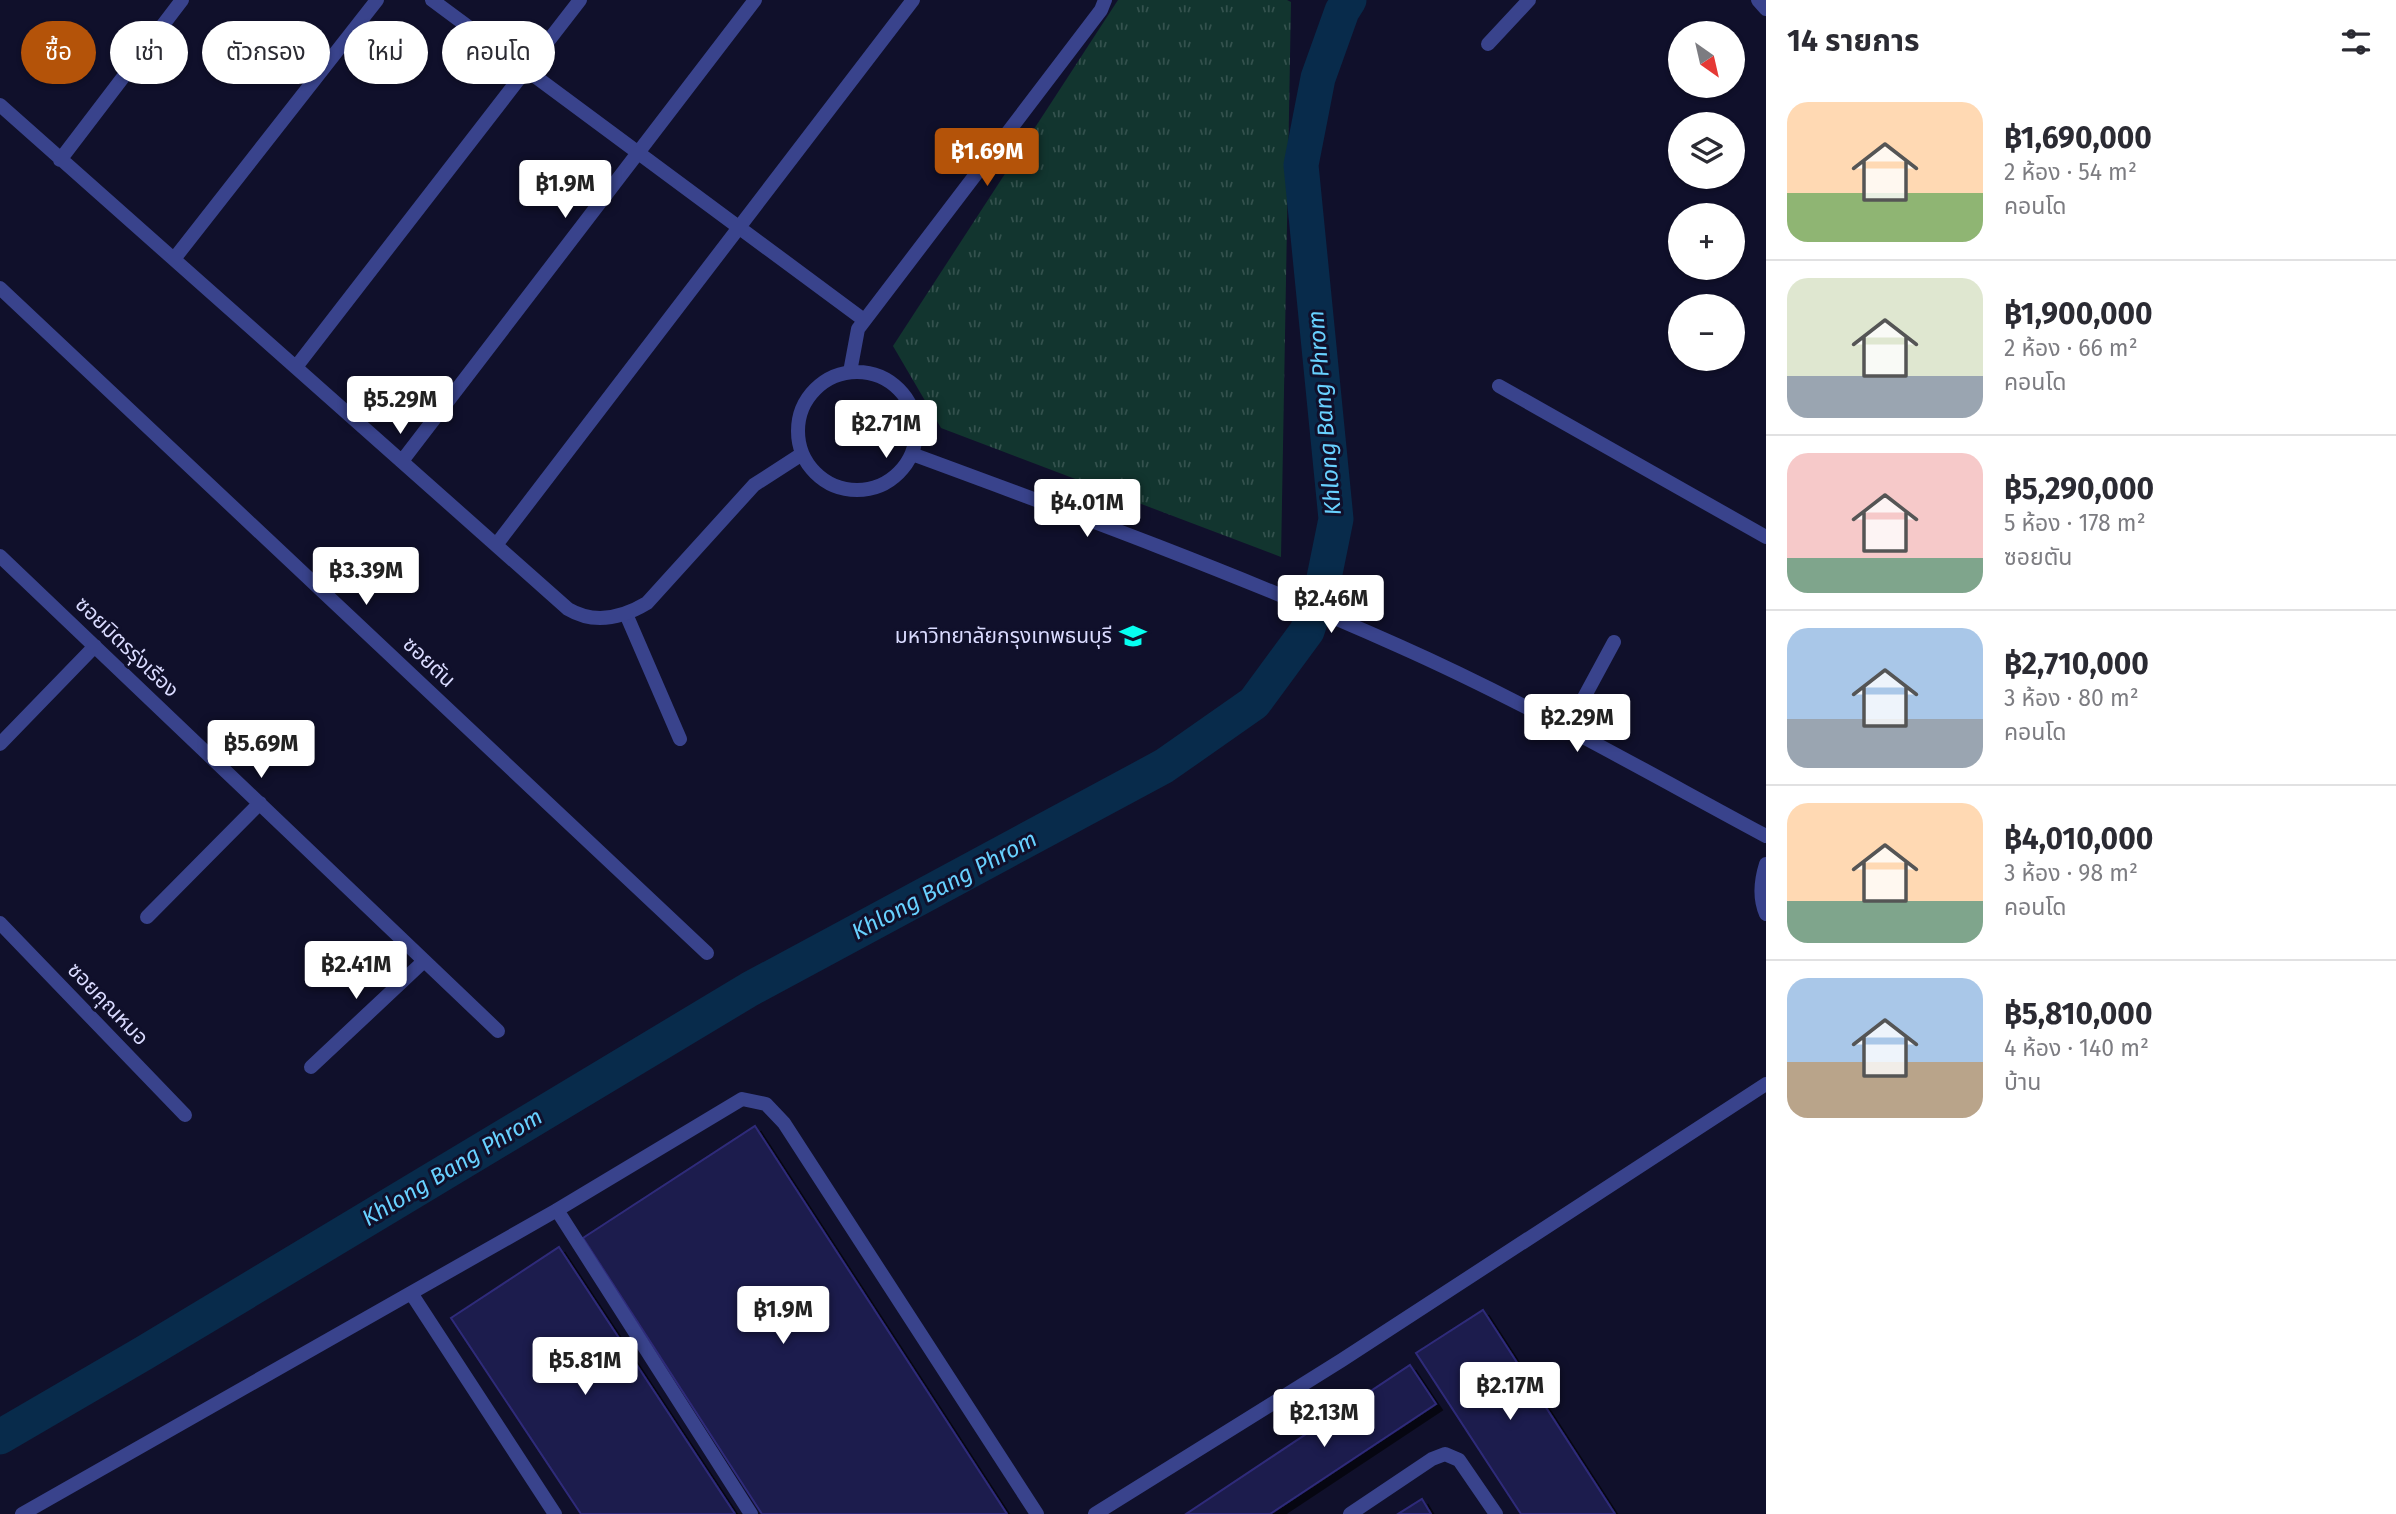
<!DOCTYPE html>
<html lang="th">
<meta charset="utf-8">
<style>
:root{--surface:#fff;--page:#f2f2f3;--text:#2b2b33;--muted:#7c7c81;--line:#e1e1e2;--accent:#b45309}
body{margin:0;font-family:"Fira Sans","Noto Sans Thai",sans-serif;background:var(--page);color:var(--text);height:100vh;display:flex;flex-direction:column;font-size:26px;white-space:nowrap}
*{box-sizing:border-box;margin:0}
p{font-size:23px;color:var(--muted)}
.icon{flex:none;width:38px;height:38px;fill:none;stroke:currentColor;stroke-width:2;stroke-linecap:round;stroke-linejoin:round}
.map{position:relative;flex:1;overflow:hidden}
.sheet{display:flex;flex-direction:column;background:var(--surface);width:630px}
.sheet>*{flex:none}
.guide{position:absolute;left:21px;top:21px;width:665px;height:63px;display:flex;gap:14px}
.needle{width:46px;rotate:146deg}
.tools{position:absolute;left:1668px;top:21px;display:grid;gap:14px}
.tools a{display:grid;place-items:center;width:77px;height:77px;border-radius:50%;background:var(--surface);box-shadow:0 2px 5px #0004;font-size:35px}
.price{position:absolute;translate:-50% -60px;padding:0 16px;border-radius:7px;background:#fff;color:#222;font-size:23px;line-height:46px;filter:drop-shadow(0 2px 4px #0008)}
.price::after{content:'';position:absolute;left:50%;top:42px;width:21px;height:16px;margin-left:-10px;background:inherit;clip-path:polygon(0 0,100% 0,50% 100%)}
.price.selected{background:var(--accent);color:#fff}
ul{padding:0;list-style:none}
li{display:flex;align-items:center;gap:21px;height:175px;padding:0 21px}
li+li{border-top:2px solid var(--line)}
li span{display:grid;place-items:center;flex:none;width:196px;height:140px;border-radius:21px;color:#555}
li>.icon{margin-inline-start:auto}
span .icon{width:84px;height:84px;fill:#fffc;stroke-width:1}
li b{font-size:30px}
h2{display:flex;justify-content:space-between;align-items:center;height:84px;padding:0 21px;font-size:30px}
.chip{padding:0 24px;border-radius:32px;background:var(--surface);box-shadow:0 2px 5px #0004;font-size:24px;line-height:63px}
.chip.selected{background:var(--accent);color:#fff}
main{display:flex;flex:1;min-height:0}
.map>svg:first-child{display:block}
.park{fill:url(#park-tufts)}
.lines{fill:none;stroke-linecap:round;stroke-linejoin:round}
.canal{stroke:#082b4b;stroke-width:35}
.building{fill:#1d1b4d;stroke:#2f2c7a;stroke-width:2;filter:url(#shadow)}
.service{stroke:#39438c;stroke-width:14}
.minor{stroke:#39438c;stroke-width:14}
.labels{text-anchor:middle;stroke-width:6;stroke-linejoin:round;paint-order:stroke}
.poi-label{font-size:21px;fill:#dadbff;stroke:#10102b;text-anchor:end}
.street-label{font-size:21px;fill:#dadbff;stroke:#10102b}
.water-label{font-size:23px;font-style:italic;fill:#68d1ff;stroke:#10102b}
</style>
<main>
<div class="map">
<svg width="1766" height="1514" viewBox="0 0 1766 1514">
<defs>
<pattern id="park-tufts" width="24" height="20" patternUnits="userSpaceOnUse" patternTransform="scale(1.75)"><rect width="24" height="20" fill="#12352f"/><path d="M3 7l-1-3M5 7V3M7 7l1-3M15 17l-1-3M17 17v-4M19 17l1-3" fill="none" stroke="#34524e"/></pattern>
<filter id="shadow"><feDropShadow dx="6" dy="6" stdDeviation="0" flood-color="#0009"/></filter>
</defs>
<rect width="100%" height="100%" fill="#10102b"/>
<!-- park -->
<path class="park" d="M1118,0H1287L1291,2L1281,557L941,428L893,346Z"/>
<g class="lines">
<!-- canal -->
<path class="canal" d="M0,1437L144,1353L750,989L1164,766L1254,703L1307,631L1323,583L1336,519L1301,165L1318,78L1342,11L1349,0"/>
</g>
<!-- building -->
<path class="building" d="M755,1126L1007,1514H762L583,1238Z
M559,1247L735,1514H581L451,1318Z
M1483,1310L1615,1514H1521L1416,1353Z
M1410,1365L1436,1404L1270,1514H1186Z
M1422,1499L1431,1514H1398Z"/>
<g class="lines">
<!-- service -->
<path class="service" d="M1499,386L1766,537
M626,614L680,739
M1567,729L1614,642
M557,1210L751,1514
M411,1293L555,1514
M22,1514L557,1210L742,1099L766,1104L784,1123L1037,1514
M1095,1514L1342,1360L1766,1084
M1350,1514L1432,1459L1445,1454L1459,1460L1496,1514"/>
<!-- minor -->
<path class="minor" d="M432,0L864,320
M1758,0L1766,9
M1488,44L1529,0
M0,105L568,609C595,625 622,618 647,603L754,485L802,454
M60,160L182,0
M174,259L377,0
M0,288L707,953
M296,367L580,0
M798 431a59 59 0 1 1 118 0a59 59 0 1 1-118 0Z
M850,372L858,329L1101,10L1105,0
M912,454C1075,514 1240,575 1399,646C1525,702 1645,771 1766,836
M402,461L755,0
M496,545L913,0
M0,556L498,1031
M0,744L95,646
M1766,864C1761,880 1759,898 1766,914
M147,917L260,803
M0,923L185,1115
M311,1067L424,961"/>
</g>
<!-- icons -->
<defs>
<symbol id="university-bare" viewBox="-9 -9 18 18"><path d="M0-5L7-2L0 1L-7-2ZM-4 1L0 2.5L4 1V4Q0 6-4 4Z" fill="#06fff1" stroke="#10102b" stroke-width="2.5" paint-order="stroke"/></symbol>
</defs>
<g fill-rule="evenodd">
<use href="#university-bare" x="1114" y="617" width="38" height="38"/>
</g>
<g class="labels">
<!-- poi labels -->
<g class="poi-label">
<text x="1112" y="643">มหาวิทยาลัยกรุงเทพธนบุรี</text>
</g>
<!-- street labels -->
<g class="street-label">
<text transform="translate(127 647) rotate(44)" y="7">ซอยมิตรรุ่งเรือง</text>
<text transform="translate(429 662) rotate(43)" y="7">ซอยตัน</text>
<text transform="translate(108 1004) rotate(46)" y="7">ซอยคุณหมอ</text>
</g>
<!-- water labels -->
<g class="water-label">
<text transform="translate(1324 413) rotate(-95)" y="8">Khlong Bang Phrom</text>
<text transform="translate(944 885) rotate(-28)" y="8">Khlong Bang Phrom</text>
<text transform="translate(452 1167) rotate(-31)" y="8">Khlong Bang Phrom</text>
</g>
</g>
</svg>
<div class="tools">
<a><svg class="needle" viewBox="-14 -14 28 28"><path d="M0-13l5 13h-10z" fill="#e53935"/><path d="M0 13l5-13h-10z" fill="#7c7c81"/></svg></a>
<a><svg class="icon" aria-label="layers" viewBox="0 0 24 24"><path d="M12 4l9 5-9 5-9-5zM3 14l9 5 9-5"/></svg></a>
<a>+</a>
<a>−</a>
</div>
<b class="price selected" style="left:987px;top:188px">฿1.69M</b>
<b class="price" style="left:565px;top:220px">฿1.9M</b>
<b class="price" style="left:400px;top:436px">฿5.29M</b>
<b class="price" style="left:886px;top:460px">฿2.71M</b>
<b class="price" style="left:1087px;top:539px">฿4.01M</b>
<b class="price" style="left:366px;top:607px">฿3.39M</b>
<b class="price" style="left:1331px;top:635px">฿2.46M</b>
<b class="price" style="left:1577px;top:754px">฿2.29M</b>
<b class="price" style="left:261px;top:780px">฿5.69M</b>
<b class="price" style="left:356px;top:1001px">฿2.41M</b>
<b class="price" style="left:783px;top:1346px">฿1.9M</b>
<b class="price" style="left:585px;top:1397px">฿5.81M</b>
<b class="price" style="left:1510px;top:1422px">฿2.17M</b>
<b class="price" style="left:1324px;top:1449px">฿2.13M</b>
<div class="guide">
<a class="chip selected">ซื้อ</a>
<a class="chip">เช่า</a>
<a class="chip">ตัวกรอง</a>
<a class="chip">ใหม่</a>
<a class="chip">คอนโด</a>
</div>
</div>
<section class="sheet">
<h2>14 รายการ<svg class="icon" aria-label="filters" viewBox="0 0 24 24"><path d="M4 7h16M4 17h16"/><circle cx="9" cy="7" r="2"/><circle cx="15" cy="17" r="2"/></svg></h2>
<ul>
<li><span style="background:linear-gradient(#ffd9b3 65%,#8fb573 0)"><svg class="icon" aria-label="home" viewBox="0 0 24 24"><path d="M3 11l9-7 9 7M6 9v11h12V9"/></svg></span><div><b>฿1,690,000</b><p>2 ห้อง · 54 m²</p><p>คอนโด</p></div></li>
<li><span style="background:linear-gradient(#dfe7d0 70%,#9aa5b1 0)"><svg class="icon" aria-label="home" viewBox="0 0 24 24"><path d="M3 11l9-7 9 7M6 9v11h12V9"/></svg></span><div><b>฿1,900,000</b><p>2 ห้อง · 66 m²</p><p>คอนโด</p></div></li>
<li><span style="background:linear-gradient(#f6c9c9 75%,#7fa58c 0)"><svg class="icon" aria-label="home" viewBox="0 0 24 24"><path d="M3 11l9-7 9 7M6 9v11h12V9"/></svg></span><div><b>฿5,290,000</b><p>5 ห้อง · 178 m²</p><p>ซอยตัน</p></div></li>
<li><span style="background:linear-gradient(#a9c7e8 65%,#9aa5b1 0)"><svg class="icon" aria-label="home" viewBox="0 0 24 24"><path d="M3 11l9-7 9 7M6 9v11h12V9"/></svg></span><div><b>฿2,710,000</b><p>3 ห้อง · 80 m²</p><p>คอนโด</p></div></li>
<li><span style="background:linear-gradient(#ffd9b3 70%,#7fa58c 0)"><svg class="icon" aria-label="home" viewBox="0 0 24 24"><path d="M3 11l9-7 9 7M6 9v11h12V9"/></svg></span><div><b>฿4,010,000</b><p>3 ห้อง · 98 m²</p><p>คอนโด</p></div></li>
<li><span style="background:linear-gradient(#a9c7e8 60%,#b9a48a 0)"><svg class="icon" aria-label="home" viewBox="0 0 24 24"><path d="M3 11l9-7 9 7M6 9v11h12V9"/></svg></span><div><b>฿5,810,000</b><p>4 ห้อง · 140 m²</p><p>บ้าน</p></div></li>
</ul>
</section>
</main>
